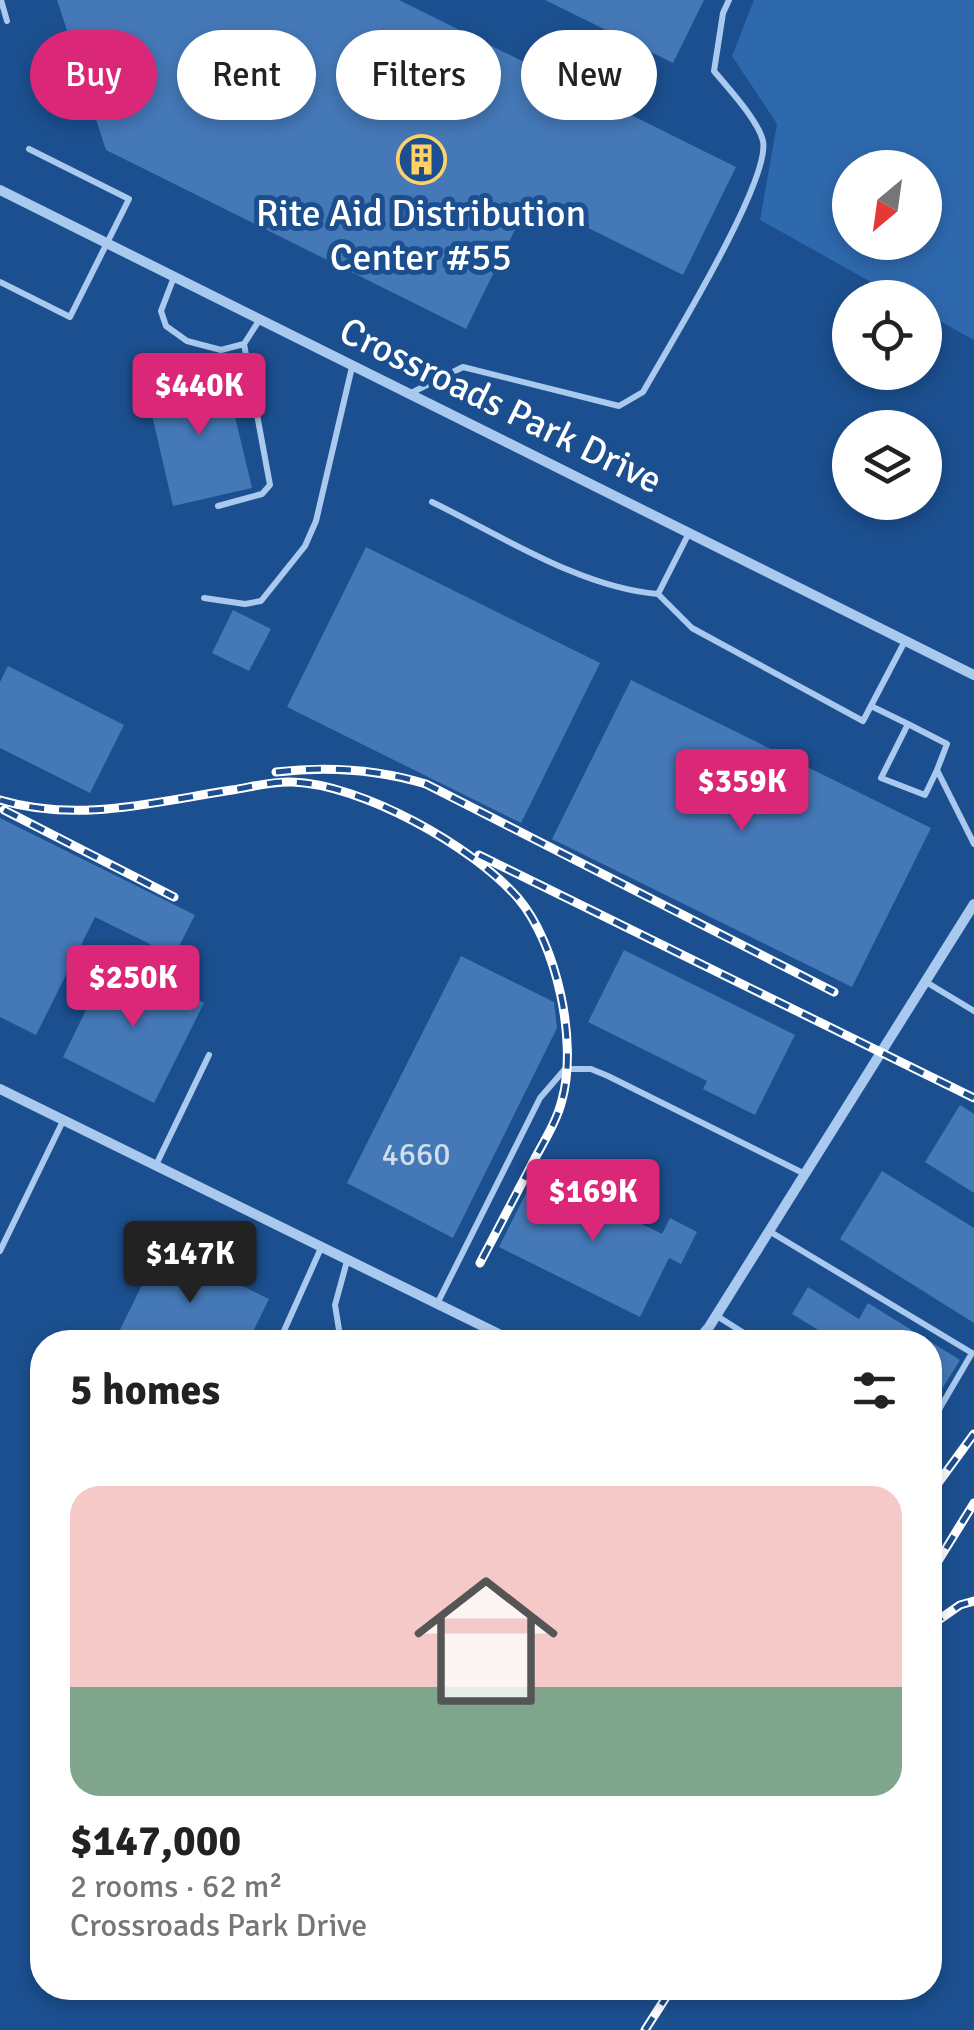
<!DOCTYPE html>
<meta charset="utf-8">
<style>
:root{--surface:#fff;--page:#f6f6f6;--text:#222;--muted:#767676;--accent:#db2777}
body{margin:0;font-family:Signika,sans-serif;background:var(--page);color:var(--text);height:100vh;display:flex;flex-direction:column;font-size:38px;white-space:nowrap}
*{box-sizing:border-box;margin:0}
p{font-size:32px;color:var(--muted)}
.icon{flex:none;width:55px;height:55px;fill:none;stroke:currentColor;stroke-width:2;stroke-linecap:round;stroke-linejoin:round}
.map{position:relative;flex:1;overflow:hidden}
.sheet{position:absolute;left:30px;top:1330px;width:912px;height:670px;display:flex;flex-direction:column;background:var(--surface);border-radius:40px;box-shadow:0 5px 15px #0003}
.sheet>*{flex:none}
.banner{position:absolute;left:30px;top:30px;width:915px;height:90px;display:flex;gap:20px}
.needle{width:65px;rotate:209deg}
.controls{position:absolute;left:832px;top:150px;display:grid;gap:20px}
.controls a{display:grid;place-items:center;width:110px;height:110px;border-radius:50%;background:var(--surface);box-shadow:0 5px 15px #0003;font-size:50px}
.price{position:absolute;translate:-50% -85px;padding:0 22px;border-radius:10px;background:var(--accent);color:#fff;font-size:32px;line-height:65px;filter:drop-shadow(0 2px 5px #0008)}
.price::after{content:'';position:absolute;left:50%;top:60px;width:30px;height:22px;margin-left:-15px;background:inherit;clip-path:polygon(0 0,100% 0,50% 100%)}
.price.selected{background:#222;color:#fff}
ul{padding:0;list-style:none}
li{display:grid;align-content:center;gap:20px;height:530px;padding:0 40px}
li span{display:grid;place-items:center;height:310px;border-radius:30px;color:#555}
li>.icon{margin-inline-start:auto}
span .icon{width:180px;height:180px;fill:#fffc;stroke-width:1}
li b{font-size:42px}
h2{display:flex;justify-content:space-between;align-items:center;height:120px;padding:0 40px;font-size:42px}
.chip{padding:0 35px;border-radius:45px;background:var(--surface);box-shadow:0 5px 15px #0003;font-size:35px;line-height:90px}
.chip.selected{background:var(--accent);color:#fff}
.map>svg:first-child{display:block}
.green{fill:#2e69ad;fill-rule:evenodd}
.building{fill:#4478b7}
.lines{fill:none;stroke-linecap:round;stroke-linejoin:round}
.lane{stroke:#a9c9ee;stroke-width:6}
.street{stroke:#a9c9ee;stroke-width:10}
.rail-casing{stroke:#fff;stroke-width:9}
.rail{stroke:#1b4f8f;stroke-width:5;stroke-dasharray:15;stroke-linecap:butt}
.labels{text-anchor:middle;stroke-width:10;stroke-linejoin:round;paint-order:stroke}
.number-label{font-size:32px;fill:#d0dded}
.poi-label{font-size:38px;fill:#fff;stroke:#1b4f8f}
.street-label{font-size:38px;fill:#fff;stroke:#1b4f8f}
</style>
<div class="map">
<svg width="974" height="2030" viewBox="0 0 974 2030">
<rect width="100%" height="100%" fill="#1b4f8f"/>
<!-- green -->
<path class="green" d="M754,0H974V340L925,313V298L898,297L760,220L777,124L732,56ZM850,168H925V242H850Z"/>
<!-- building -->
<path class="building" d="M57,0H399L736,167L683,275L530,199L466,329L106,150Z
M545,0H704L673,63Z
M224,370L252,488L173,506L146,389Z
M366,547L600,663L521,823L287,707Z
M233,610L271,629L249,671L212,653Z
M8,666L124,725L90,793L0,748V682Z
M631,680L931,828L852,987L552,839Z
M0,818L195,915L174,956L95,917L36,1035L0,1017Z
M624,950L795,1035L755,1115L703,1089L707,1081L588,1022Z
M461,956L554,1002L557,1028L453,1238L347,1183Z
M112,957L204,1003L154,1103L63,1057Z
M960,1105L974,1114V1193L925,1162Z
M537,1171L662,1234L670,1218L697,1232L681,1264L669,1258L640,1317L499,1247Z
M882,1171L974,1228V1323L840,1239Z
M161,1246L269,1299L248,1342H114Z
M808,1287L859,1319L868,1303L960,1360L930,1408V1342H823L815,1338L820,1331L792,1314Z"/>
<g class="lines">
<!-- lane -->
<path class="lane" d="M1,0L7,21
M174,277L161,311L166,326L187,341L221,350L244,344
M0,282L70,317L129,199L29,149
M409,394L463,367L619,406L643,392C667,349 771,181 763,141C758,120 728,88 714,71L723,13L729,0
M432,502C500,535 581,588 658,594L689,533
M218,506L262,494L270,485L244,344L260,319
M658,594L692,628L863,721L905,641
M204,598L245,604L261,601L305,546L316,521L352,367
M871,706L908,724
M937,770L925,795L881,778L908,724L947,744L937,770L974,844
M926,982L974,1011
M156,1165L209,1055
M769,1231L972,1353L930,1425
M0,1251L63,1121
M437,1304L540,1098L565,1069H591L608,1076L805,1174
M717,1316L758,1342
M279,1342L321,1248
M341,1342L335,1305L347,1261"/>
<!-- street -->
<path class="street" d="M0,190L974,675
M0,1089L515,1342
M696,1342L709,1327L974,904"/>
<defs>
<path id="rail" d="M276,772C328,766 377,769 426,784L834,992
M0,800C79,823 153,802 232,790C251,787 273,781 292,782C362,784 472,846 518,898C557,944 578,1042 562,1100C557,1121 543,1143 533,1162C515,1196 498,1229 480,1263
M4,810L174,897
M479,855L974,1098
M930,1494L974,1434
M930,1574L974,1503
M930,1626L960,1605L974,1601
M645,2030L672,1988"/>
</defs>
<!-- rail casing -->
<use href="#rail" class="rail-casing"/>
<!-- rail -->
<use href="#rail" class="rail"/>
</g>
<!-- icons -->
<defs>
<symbol id="building-ring" viewBox="-11 -11 22 22"><circle r="9.5" fill="#1b4f8f" stroke="#ffd166" stroke-width="1.5"/><path d="M-4-6H4V6H1V3H-1V6H-4ZM-2.5-4.3h1.7v1.8h-1.7ZM.8-4.3h1.7v1.8H.8ZM-2.5-1h1.7V.8h-1.7ZM.8-1h1.7V.8H.8Z" fill="#ffd166"/></symbol>
</defs>
<g fill-rule="evenodd">
<use href="#building-ring" x="394" y="132" width="55" height="55"/>
</g>
<g class="labels">
<!-- number labels -->
<g class="number-label">
<text x="416" y="1165">4660</text>
</g>
<!-- poi labels -->
<g class="poi-label">
<text x="421" y="226">Rite Aid Distribution<tspan x="421" dy="44">Center #55</tspan></text>
</g>
<!-- street labels -->
<g class="street-label">
<text transform="translate(501 405) rotate(26)" y="13">Crossroads Park Drive</text>
</g>
</g>
</svg>
<div class="controls">
<a><svg class="needle" viewBox="-14 -14 28 28"><path d="M0-13l5 13h-10z" fill="#e53935"/><path d="M0 13l5-13h-10z" fill="#767676"/></svg></a>
<a><svg class="icon" aria-label="locate" viewBox="0 0 24 24"><circle cx="12" cy="12" r="6"/><path d="M12 2v4M12 18v4M2 12h4M18 12h4"/></svg></a>
<a><svg class="icon" aria-label="layers" viewBox="0 0 24 24"><path d="M12 4l9 5-9 5-9-5zM3 14l9 5 9-5"/></svg></a>
</div>
<b class="price" style="left:199px;top:438px">$440K</b>
<b class="price" style="left:742px;top:834px">$359K</b>
<b class="price" style="left:133px;top:1030px">$250K</b>
<b class="price" style="left:593px;top:1244px">$169K</b>
<b class="price selected" style="left:190px;top:1306px">$147K</b>
<div class="banner">
<a class="chip selected">Buy</a>
<a class="chip">Rent</a>
<a class="chip">Filters</a>
<a class="chip">New</a>
</div>
<section class="sheet">
<h2>5 homes<svg class="icon" aria-label="filters" viewBox="0 0 24 24"><path d="M4 7h16M4 17h16"/><circle cx="9" cy="7" r="2"/><circle cx="15" cy="17" r="2"/></svg></h2>
<ul>
<li><span style="background:linear-gradient(#f6c9c9 65%,#7fa58c 0)"><svg class="icon" aria-label="home" viewBox="0 0 24 24"><path d="M3 11l9-7 9 7M6 9v11h12V9"/></svg></span><div><b>$147,000</b><p>2 rooms · 62 m²</p><p>Crossroads Park Drive</p></div></li>
</ul>
</section>
</div>
